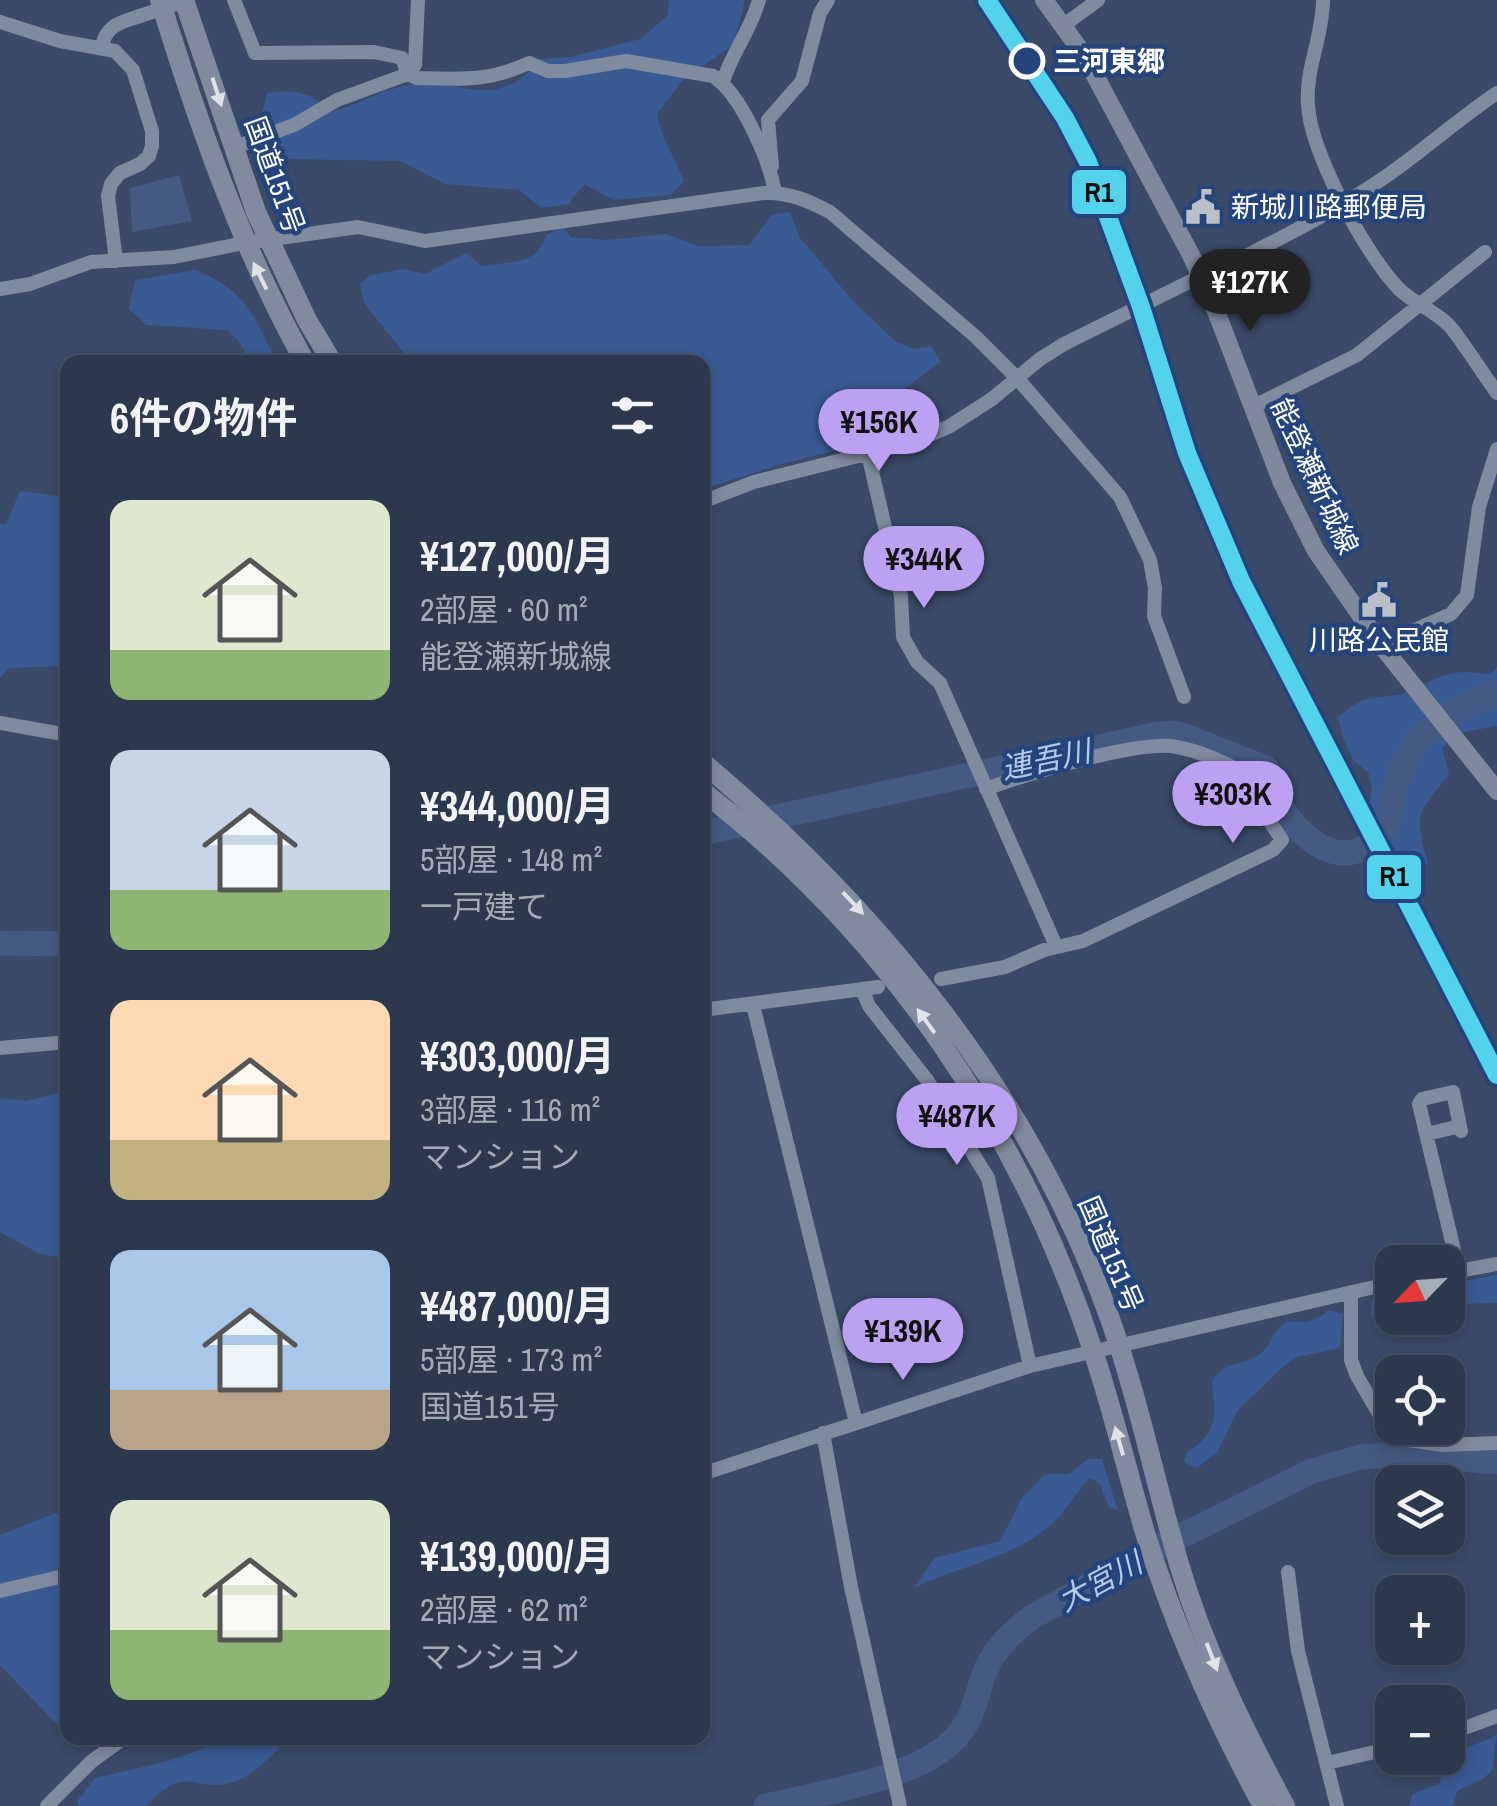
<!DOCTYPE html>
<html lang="ja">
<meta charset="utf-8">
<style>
:root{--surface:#2c384e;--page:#343f55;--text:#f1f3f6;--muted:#a6acb6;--line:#485266;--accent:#bca0f2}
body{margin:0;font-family:"Archivo Narrow","Noto Sans JP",sans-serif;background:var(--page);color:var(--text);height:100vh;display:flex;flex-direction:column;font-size:38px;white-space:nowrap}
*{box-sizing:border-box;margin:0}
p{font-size:32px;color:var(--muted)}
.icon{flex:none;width:55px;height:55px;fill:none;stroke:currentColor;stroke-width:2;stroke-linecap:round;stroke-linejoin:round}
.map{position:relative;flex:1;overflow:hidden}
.panel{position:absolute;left:60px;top:355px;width:650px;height:1390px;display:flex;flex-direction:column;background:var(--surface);border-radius:20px;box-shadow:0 5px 15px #0003,0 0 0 2px var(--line)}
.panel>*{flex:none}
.needle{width:65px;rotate:245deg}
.fabs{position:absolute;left:1375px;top:1245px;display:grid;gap:20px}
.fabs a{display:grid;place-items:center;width:90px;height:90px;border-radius:20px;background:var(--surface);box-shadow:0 5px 15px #0003,0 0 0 2px var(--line);font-size:50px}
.price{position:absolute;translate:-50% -85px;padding:0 22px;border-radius:35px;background:var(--accent);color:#111;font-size:32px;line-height:65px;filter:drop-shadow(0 2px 5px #0008)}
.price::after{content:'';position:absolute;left:50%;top:60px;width:30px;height:22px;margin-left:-15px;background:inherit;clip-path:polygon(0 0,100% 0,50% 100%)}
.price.selected{background:#222;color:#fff}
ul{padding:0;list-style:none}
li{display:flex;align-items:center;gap:30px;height:250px;padding:0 50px}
li span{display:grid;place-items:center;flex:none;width:280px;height:200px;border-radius:20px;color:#555}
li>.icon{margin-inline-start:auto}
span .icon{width:120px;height:120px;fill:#fffc;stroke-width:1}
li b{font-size:42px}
h2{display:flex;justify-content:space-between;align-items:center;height:120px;padding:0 50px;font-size:42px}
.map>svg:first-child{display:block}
.green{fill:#3a5a93}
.water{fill:#455a82}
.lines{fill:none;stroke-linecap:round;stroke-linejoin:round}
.river{stroke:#455a82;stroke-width:25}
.minor{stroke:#7f8b9f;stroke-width:14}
.major{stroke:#7e899e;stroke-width:18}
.highway{stroke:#808b9f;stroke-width:20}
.minor-bridge{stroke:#7f8b9f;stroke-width:14}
.rail-1-casing{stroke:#26447c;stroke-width:25}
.rail-1{stroke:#53d2ee;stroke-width:18}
.oneway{fill:#dfe2e7}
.stop-dot{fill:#26447c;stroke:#fff;stroke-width:5}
.labels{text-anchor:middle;stroke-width:9;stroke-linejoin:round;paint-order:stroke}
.stop-label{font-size:28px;font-weight:bold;fill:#fff;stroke:#26447c;text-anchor:start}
.street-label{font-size:28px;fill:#fff;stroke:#26447c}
.poi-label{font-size:28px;fill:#fff;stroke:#26447c;text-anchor:start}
.water-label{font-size:30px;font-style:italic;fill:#b6caec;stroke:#26447c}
.line-badge{stroke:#26447c;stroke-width:4}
.pale-badge-label{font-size:28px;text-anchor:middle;font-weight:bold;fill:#111}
</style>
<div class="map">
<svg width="1497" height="1806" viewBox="0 0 1497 1806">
<rect width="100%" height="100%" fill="#3a4a68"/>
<!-- green -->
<path class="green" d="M669,0H745L734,44L681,82L657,114C661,139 675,157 684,181L671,195L614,200L584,184L569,204L541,208L519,190L445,184L400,161L287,159L277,143L282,134L269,125L262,112L267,93C294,89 312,92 331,112C356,106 379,91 404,86C462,74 492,117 541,59L571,57L640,39L668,15Z
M790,212L800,238L854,302L895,341L914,349L931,346L941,362L877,409L869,433L850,447L782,464L703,489L702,362H411L364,303L360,284L370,275L403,269L425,274L466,253L482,266C512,261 536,266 547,234L563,228L571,237L607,240L665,234L699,246L750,245L771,215Z
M195,270C248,291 252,315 277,362H251L238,340L227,330L146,325L129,309L135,280Z
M20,491L64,497L63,537L68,538L67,686L64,666L8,668L0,678V524H6Z
M1497,667V726L1464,732L1442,747L1449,774C1417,817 1413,810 1428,863L1410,879L1388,845L1369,807L1372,787L1368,772L1353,760L1342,736L1338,717C1363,696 1367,699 1397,695C1413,693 1427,681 1442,676C1458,670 1473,672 1490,674Z
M67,1091H68L67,1259L40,1254L0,1232V1098L26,1101Z
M1497,1275V1303L1448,1304V1284Z
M1392,1292V1312L1371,1317V1301L1382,1293Z
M1329,1310L1343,1314L1340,1348L1297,1357L1284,1366L1238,1410L1217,1453L1196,1468L1184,1462L1186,1453C1218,1433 1216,1416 1212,1381C1228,1359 1234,1368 1255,1357C1271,1349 1272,1329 1288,1321C1305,1324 1316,1321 1329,1310Z
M1088,1459H1102L1118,1511L1109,1507L1099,1483L1089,1478C1077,1491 1068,1508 1055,1521C1015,1559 961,1565 914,1588L934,1558L1000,1541L1022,1498L1045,1474H1069Z
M67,1512V1729L54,1722L0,1665V1535L53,1514Z
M1497,1734L1492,1771L1481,1780L1458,1790L1452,1806H1409L1413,1794L1440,1783C1446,1739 1467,1754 1497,1734Z
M236,1738H291C275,1751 253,1777 233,1782C190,1795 191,1760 146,1806H79L77,1801L95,1778L164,1762Z"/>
<!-- water -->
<path class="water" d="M179,175L192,221L132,232L130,188Z"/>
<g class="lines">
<!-- river -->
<path class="river" d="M702,833L1154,735L1172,733L1188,737L1266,768C1271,781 1275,795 1281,806C1292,826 1320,854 1345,853C1362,853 1375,840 1387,830C1397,749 1422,722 1497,692
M0,943L68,944
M766,1806C820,1793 925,1778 959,1734C975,1714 977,1691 986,1669C996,1647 1012,1632 1032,1617L1165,1544L1312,1471L1361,1457L1404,1454L1497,1462"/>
<!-- minor -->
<path class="minor" d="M234,0L255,53L374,52L402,58L408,74L417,78C461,79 488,82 529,63L548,71H565L626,61L713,76C741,94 769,159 775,192
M1323,0C1323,36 1305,70 1308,105C1311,153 1365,254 1399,289C1414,304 1440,313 1453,330C1468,350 1482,372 1497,393
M0,22L60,41L115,51L133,70L152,131V146L149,156L140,164L120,173L111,184L108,196L116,261
M1064,25L1098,0
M102,47C105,25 122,22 140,16
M723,82C731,53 750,33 759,0
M235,147L294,125L337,100L408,74L415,65L418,0
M772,166L768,120L802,81L820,13L828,0
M0,289L30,284L91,262L174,257L244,243L358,227L425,241L764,193C789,192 809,201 830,212L976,337L1018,379L1120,497L1150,560L1155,588L1154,616L1184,697
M1252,407L1357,355L1485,252
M868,454L901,596L903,637L917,662L940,683L1056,946
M702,502L754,482L914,442L950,426L992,399L1040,359L1064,344L1201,276L1209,275C1268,244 1330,215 1385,177C1424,150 1458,119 1497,93
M1381,645L1451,614L1467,595L1479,507L1497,449
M0,723L68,735
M68,784L65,805L68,851
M941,979L1005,967L1044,950L1083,941L1273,850L1282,840L1252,795L1249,777C1231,764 1199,751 1177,747C1141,739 1024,775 986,789
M862,989L869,1006L927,1080L988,1178L1030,1366
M753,1005L856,1423
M702,1010L878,987
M0,1048L68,1042
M1427,1134L1460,1126L1461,1131
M1459,1271L1419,1104L1422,1099L1453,1092L1460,1126
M1448,1273L1497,1264
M1351,1292V1360L1357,1376L1389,1431L1401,1439L1442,1445L1497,1443
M823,1433L851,1587L900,1806
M702,1474L1030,1366L1392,1283
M1288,1572L1298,1651L1337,1806
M0,1591L68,1575
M1448,1734L1497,1716
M1327,1763L1392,1748
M47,1806L92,1761L124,1738"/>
<!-- major -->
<path class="major" d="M1044,0L1084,55L1191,255L1216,311L1282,483L1316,551L1381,645L1497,791"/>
<!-- highway -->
<path class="highway" d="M160,0C199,126 241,247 305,362
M184,0L256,212L307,320L332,362
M702,762C879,910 1031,1096 1109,1316C1138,1397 1155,1482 1179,1564C1204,1649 1243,1728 1285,1806
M702,791C888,934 1022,1132 1094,1354C1114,1414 1128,1475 1146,1536C1176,1630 1216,1720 1263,1806"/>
<!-- minor-bridge -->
<path class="minor-bridge" d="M140,16L188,0"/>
<defs>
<path id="rail-1" d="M987,0L1065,118L1088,162L1141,307L1187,453L1241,581L1497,1075"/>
</defs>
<!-- rail-1 casing -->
<use href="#rail-1" class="rail-1-casing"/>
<!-- rail-1 -->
<use href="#rail-1" class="rail-1"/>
</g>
<!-- one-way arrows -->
<defs><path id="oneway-solid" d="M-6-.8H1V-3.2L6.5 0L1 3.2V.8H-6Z" transform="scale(2.5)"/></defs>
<g class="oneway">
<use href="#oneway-solid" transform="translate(217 92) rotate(72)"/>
<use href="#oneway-solid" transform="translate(260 276) rotate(-116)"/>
<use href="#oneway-solid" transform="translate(853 903) rotate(47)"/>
<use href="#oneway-solid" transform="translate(926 1021) rotate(-126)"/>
<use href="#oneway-solid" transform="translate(1119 1441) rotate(-106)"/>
<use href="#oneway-solid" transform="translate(1212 1657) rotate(69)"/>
</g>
<!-- icons -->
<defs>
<symbol id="civic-bare" viewBox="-9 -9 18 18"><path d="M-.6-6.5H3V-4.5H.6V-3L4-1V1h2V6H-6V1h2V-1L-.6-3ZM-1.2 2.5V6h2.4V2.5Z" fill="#bac0ca" stroke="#26447c" stroke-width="2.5" paint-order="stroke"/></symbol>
</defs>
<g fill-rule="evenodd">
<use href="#civic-bare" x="1178" y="182" width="50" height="50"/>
<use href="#civic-bare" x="1354" y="575" width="50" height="50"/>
</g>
<!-- markers -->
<circle class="stop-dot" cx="1027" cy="61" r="16"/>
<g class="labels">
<!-- stop labels -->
<g class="stop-label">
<text x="1053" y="71">三河東郷</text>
</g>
<!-- street labels -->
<g class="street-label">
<text transform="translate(275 175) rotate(70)" y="10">国道151号</text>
<text transform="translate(1315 476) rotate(65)" y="10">能登瀬新城線</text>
<text transform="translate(1111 1254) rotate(67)" y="10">国道151号</text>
</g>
<!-- poi labels -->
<g class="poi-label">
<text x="1231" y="217">新城川路郵便局</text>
<text x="1379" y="650" text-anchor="middle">川路公民館</text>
</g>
<!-- water labels -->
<g class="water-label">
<text transform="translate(1046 760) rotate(-12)" y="10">連吾川</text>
<text transform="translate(1100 1582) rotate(-28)" y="10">大宮川</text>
</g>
</g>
<g class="line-badge">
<rect x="1070" y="168" width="58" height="48" rx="10" fill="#53d2ee"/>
<rect x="1365" y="853" width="58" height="48" rx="10" fill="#53d2ee"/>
</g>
<g class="pale-badge-label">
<text x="1099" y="202">R1</text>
<text x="1394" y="886">R1</text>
</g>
</svg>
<div class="fabs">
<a><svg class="needle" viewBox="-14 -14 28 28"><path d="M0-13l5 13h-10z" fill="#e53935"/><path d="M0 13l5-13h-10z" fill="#a6acb6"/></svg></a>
<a><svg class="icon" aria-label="locate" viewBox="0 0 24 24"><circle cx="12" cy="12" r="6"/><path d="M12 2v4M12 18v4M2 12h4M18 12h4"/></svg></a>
<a><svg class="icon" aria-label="layers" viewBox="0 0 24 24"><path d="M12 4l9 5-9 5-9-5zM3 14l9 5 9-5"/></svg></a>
<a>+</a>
<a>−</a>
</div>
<b class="price selected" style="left:1250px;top:334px">¥127K</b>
<b class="price" style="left:879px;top:474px">¥156K</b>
<b class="price" style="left:924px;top:611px">¥344K</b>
<b class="price" style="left:1233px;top:846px">¥303K</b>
<b class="price" style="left:957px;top:1168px">¥487K</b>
<b class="price" style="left:903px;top:1383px">¥139K</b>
<section class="panel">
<h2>6件の物件<svg class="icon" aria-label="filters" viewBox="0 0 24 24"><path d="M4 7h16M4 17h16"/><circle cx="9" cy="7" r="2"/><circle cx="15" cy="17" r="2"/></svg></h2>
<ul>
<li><span style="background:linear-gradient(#dfe7d0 75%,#8fb573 0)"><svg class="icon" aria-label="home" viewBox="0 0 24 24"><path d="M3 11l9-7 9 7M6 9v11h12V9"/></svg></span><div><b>¥127,000/月</b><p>2部屋 · 60 m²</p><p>能登瀬新城線</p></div></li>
<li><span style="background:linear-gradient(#c9d6e8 70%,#8fb573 0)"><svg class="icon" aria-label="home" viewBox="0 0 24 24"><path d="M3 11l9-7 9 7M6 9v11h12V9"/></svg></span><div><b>¥344,000/月</b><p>5部屋 · 148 m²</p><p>一戸建て</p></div></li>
<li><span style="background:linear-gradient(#ffd9b3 70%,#c2b280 0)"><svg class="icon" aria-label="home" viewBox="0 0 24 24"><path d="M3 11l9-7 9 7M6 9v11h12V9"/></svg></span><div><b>¥303,000/月</b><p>3部屋 · 116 m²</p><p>マンション</p></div></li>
<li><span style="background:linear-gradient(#a9c7e8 70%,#b9a48a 0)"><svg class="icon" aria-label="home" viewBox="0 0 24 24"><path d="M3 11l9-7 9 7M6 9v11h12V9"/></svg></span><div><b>¥487,000/月</b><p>5部屋 · 173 m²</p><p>国道151号</p></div></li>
<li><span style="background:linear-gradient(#dfe7d0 65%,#8fb573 0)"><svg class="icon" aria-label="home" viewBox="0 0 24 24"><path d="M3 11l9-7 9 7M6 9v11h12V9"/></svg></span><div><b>¥139,000/月</b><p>2部屋 · 62 m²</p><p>マンション</p></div></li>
</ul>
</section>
</div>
